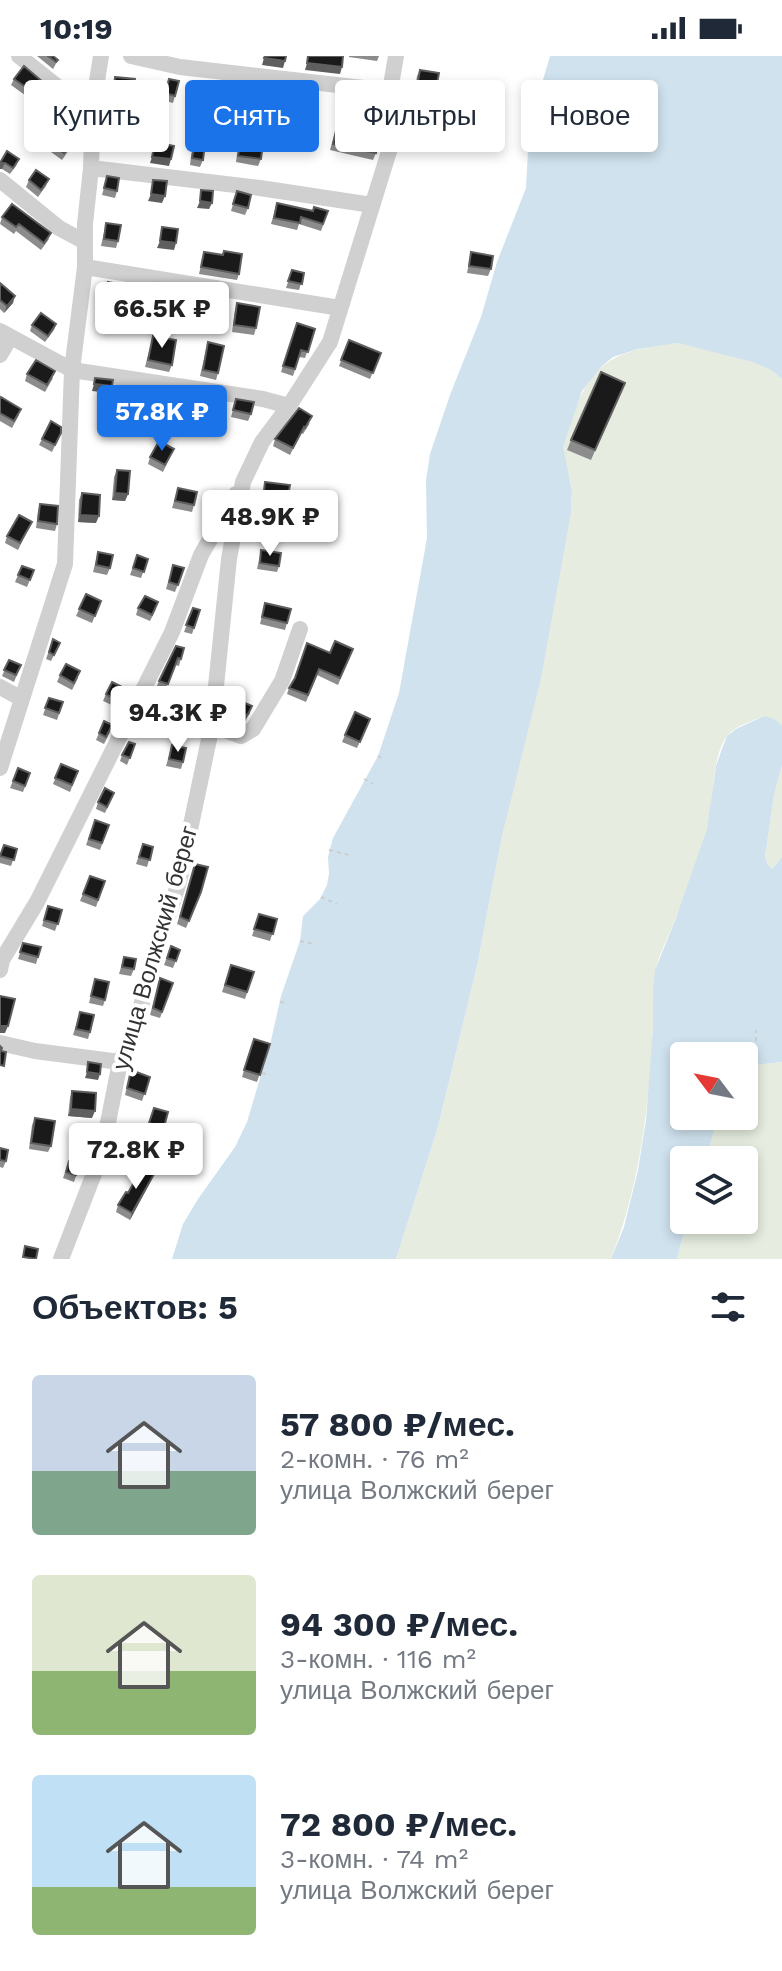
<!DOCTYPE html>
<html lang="ru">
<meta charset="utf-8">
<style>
:root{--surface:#fff;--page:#f2f2f3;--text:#1f2937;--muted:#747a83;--accent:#1a73e8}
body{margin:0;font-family:"Work Sans",sans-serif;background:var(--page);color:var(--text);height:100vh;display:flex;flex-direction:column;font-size:30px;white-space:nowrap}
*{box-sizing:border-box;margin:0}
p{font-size:26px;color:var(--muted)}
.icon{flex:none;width:44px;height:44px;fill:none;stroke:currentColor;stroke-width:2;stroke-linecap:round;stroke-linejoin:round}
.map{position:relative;height:1203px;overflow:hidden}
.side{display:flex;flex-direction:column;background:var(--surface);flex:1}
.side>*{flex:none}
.hud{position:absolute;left:24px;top:24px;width:734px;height:72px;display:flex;gap:16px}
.needle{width:52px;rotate:302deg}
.controls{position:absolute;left:670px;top:986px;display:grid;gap:16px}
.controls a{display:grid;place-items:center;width:88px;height:88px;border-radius:8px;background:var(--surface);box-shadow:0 4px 12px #0003;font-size:40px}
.price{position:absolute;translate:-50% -68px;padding:0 18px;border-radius:8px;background:#fff;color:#222;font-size:26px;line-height:52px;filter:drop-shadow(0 2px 4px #0008)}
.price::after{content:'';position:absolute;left:50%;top:48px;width:24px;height:18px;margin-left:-12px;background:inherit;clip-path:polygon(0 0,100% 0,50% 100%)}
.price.selected{background:var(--accent);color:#fff}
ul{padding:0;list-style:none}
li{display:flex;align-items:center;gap:24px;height:200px;padding:0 32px}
li span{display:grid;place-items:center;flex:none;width:224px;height:160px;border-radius:8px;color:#555}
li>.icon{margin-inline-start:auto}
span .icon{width:96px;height:96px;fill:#fffc;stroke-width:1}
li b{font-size:34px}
h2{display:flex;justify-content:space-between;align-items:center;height:96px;padding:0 32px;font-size:34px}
.chip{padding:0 28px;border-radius:8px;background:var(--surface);box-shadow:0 4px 12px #0003;font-size:28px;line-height:72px}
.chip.selected{background:var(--accent);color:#fff}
.status{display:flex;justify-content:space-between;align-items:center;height:56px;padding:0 40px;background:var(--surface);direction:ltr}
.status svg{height:22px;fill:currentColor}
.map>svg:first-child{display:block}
.green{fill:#e6ecdf}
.water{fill:#cfe2ee}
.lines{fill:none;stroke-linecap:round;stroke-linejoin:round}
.path{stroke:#cdcdcd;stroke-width:2;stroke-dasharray:4 4;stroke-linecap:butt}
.minor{stroke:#d0d0d0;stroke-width:16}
.wall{fill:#8c8c8c}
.shaded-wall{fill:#5f5f5f}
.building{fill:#1a1a1a;stroke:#5f5f5f;stroke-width:2}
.labels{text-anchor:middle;stroke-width:8;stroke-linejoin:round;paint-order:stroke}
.street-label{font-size:24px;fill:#333;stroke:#fff}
</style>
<div class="status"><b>10:19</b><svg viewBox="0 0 49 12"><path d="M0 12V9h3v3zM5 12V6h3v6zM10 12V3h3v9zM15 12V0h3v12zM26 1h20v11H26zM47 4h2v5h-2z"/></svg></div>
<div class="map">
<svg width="782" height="1203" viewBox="0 0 782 1203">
<rect width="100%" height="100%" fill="#fff"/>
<!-- green -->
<path class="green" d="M678,287L753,305L771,314L782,323V669L764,660C752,665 735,670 727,680C711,701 714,749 707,775C698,805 686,837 674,866C668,882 658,900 655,917C651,935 654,953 653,971C649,1051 640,1129 611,1203H396L438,1071L477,910L502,780L562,501C566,479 573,456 572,434C571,419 562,406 563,392C563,381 570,367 574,356C595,300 622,294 678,287Z
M782,709V801L772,813L768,809L765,801L774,739Z
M782,1006V1203H677L687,1164H744V1104H706L718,1060H744V1019L756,1009Z"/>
<!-- water -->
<path class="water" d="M550,0H782V323L771,314L753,306L678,287L638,293L613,301L602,310L582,335L563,391L572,434L571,457L541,622L502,780L477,910L438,1071L396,1203H172L183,1168L198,1143L235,1091L247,1066L270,989L281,940L300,885L303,860L320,843L327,829L329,818L328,801L333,782L378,700L399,637L427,482L426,424L430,398L450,339L481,261L497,206L526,132L528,94L536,66L543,24Z
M764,660L774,663L782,669V709L774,739L765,801L768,809L772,813L782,801V1006L756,1009L744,1019V1000H684V1060H718L706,1104H684V1164H687L677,1203H611L624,1171L638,1114L646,1064L653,971V931L655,914L676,862L707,773L716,710L723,690L727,680L736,673Z"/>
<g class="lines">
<!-- path -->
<path class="path" d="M378,700L385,704
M364,723L373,728
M329,794L349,799
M321,841L337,848
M300,885L314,888
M280,946L287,947
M756,1009V974
M262,1017L270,1019"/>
<!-- minor -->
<path class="minor" d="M19,0L79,48L93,50
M131,0L180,11L390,35
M91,112L260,132L372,149
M0,124L59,172L85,186
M85,211L340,252
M0,275L72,314L263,343L289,350
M0,299L10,282
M0,631L22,643
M212,669L241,680L253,673L282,625L300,573
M0,712L65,508L72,314L85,211V168L91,112L93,50L101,0
M0,914L2,904L37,846L172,576L201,499L236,438
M0,987L35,995L120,1006
M61,1203L102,1097L120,1006L136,971L146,930L179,826L212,669L229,503L243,426L262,386L289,350L330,286L395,76L390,35L396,0"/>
</g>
<!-- wall -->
<path class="wall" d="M37,0H53L58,4L53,13Z
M349,0H379L377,5L349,1Z
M420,14L432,54L430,60L411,57L417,20Z
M115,21L122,85L103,83L110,35Z
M14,23L48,39L40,50L11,29Z
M169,23L175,40L173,47L162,44Z
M207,32L219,36L213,54L201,51Z
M295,41L310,58L307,65L290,61Z
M338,66L376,97L373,104L330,94Z
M242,77L261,103L258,110L236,106L239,84Z
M195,86L203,104L200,111L190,109L192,93Z
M71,88L69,94L62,104L51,96L53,89Z
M19,103L16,110L10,118L2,113L0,106Z
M107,120L117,135L115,142L102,139Z
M49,123L46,130L38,141L26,131L29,124Z
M237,135L248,152L245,159L231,155Z
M277,147L313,155H328L321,175L299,168L297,174L271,168Z
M12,148L49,183L41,194L16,175L14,178L0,168L2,161Z
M106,167L118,185L116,192L101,190Z
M224,195L239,218L237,224L199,218L204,196L222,199Z
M471,196L491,213L488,220L467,217Z
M292,214L304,217L299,234L286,232Z
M108,226L131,259L129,266L100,260Z
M0,227L13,247L4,257L0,253Z
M158,227L167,249L165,256L152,253Z
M237,247L256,272L254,279L232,276L235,254Z
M297,267L315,273L305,302L299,301L293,320L281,316Z
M56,268L54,274L45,286L30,275L32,269Z
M153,280L172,309L169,316L145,311Z
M349,284L381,297L370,323L339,310Z
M208,286L218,317L216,324L200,320Z
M27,318L53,322L45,336L25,325Z
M625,327L591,404L567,394L571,384Z
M159,331L186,343L183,350L155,344Z
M0,343L19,359L12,372L0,365Z
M236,343L251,358L248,365L231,361Z
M310,367L303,378L301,377L290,399L273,390L275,383Z
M42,383H58L52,396L39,389Z
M174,393L163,416L148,408L150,401Z
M117,414L128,438L125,445L112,444L114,421Z
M178,432L194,449L192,456L172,452Z
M82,437L96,467L78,466L79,444Z
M40,448L57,468L55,475L36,472L38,455Z
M32,466L18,494L5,487L7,480Z
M261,494L279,510L277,516L257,513Z
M98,496L110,512L107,519L93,516Z
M137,499L148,503L141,522L130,519Z
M173,509L184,512L175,536L166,533Z
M22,510L34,514L27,531L15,526Z
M86,538L101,545L92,567L76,560Z
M265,547L287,567L285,574L260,568Z
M138,552L156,553L150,565L136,559Z
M193,552L200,554L192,578L184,576Z
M53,583L60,587L51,605L46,603Z
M184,592L179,610L175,609L165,635L156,632L159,625Z
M353,593L338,629L317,619L306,646L287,638L289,632L330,597Z
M9,604L21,609L14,626L2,620Z
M60,619L78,622L72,634L57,626Z
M106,638H120L114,650L103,645Z
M49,642L63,646L57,664L43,659Z
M158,644L150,666L141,663L143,657Z
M238,644L250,657L245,665L240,668L230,664Z
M355,656L370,663L357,692L342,686Z
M110,676L104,688L96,684L99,677Z
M135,688L127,709L120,705L122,699Z
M172,689L183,706L181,713L166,710Z
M61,708L78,715L70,736L53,728Z
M18,712L30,717L23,736L10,732Z
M114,737L105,757L96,753L98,746Z
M95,764L109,769L100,794L86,789Z
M143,788L153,791L147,811L136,808Z
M17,793L11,810L0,807V800Z
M193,815L201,836L186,872L177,868Z
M90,820L105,825L96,851L80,845Z
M48,850L62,854L55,875L42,870Z
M259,858L277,863L270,885L252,880Z
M23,887L38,901L36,908L18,903Z
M171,890L180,894L173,912L164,909Z
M124,901L134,913L131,920L119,918Z
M231,909L254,916L245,943L222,936Z
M160,922L173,927L160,962L150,959Z
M95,923L105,944L103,950L89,947Z
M80,956L90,976L88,983L73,979Z
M254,983L270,988L257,1026L242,1021Z
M131,1014L150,1021L142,1045L125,1039Z
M72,1035L92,1062L68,1060L70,1042Z
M154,1052L168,1056L162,1078L147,1074Z
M35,1062L51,1090L48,1096L29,1093L32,1069Z
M0,1092L6,1105L3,1112L0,1111Z
M69,1105L80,1108L74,1126L63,1122Z
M154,1118L130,1164L116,1156L118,1149L128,1137Z"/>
<!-- shaded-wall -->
<path class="shaded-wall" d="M264,2L285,5L283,12L262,9Z
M307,7L342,11L340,18L305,14Z
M51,33L48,39L40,50L43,43Z
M108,68L127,70L122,85L103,83Z
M152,101L171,103L169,110L150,107Z
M0,107H5L2,113H0Z
M151,138L165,140L162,147L148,145Z
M200,145L212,147L209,153L197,152Z
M160,185L176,187L174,194L157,192Z
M15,240L13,247L4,257L7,250Z
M94,328L112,330L110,337L92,335Z
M115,437L128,438L125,445L112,444Z
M263,443L287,446L285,453L260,450Z
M80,459L99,460L96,467L78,466Z
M252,650L245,665L240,668L242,661Z
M0,970H8L5,977H0Z
M87,1016L100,1018L98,1024L85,1022Z
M71,1053L95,1055L92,1062L68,1060Z
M154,1118L151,1125L130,1164L132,1157Z"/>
<!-- building -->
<path class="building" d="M48,0H53L58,4L56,6Z
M265,0H286L285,5L264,2Z
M308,0H343L342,11L307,7Z
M24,10L51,33L43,43L14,23Z
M420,14L439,17L432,54L413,50Z
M115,21L135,23L127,70L108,68L110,52H112Z
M169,23L179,25L175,40L165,37Z
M207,32L219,36L215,48L203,44Z
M295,41L312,44L310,58L292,54Z
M338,66L380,76L376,97L333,88Z
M242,77L264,81L261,103L238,100Z
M60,79L71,88L64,97L53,89Z
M155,86L174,90L171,103L152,101Z
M195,86L205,88L203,104L192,102Z
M7,95L19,103L13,112L5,107H0Z
M36,114L49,123L41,134L29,124Z
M107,120L119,122L117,135L104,132Z
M153,124L167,125L165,140L151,138Z
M201,134L213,135L212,147L200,145Z
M237,135L251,139L248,152L233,148Z
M277,147L313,155L314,151L328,155L323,168L301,161L300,167L274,162Z
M12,148L51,177L44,187L19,168L16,171L2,161Z
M106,167L121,169L118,185L104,183Z
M162,171L178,173L176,187L160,185Z
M224,195L242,198L239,218L201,211L204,196L223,199Z
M471,196L493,200L491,213L469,210Z
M292,214L304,217L302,228L288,225Z
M108,226L136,232L131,259L103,254Z
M0,227L15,240L7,250L0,244Z
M158,227L171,229L167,249L154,246Z
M237,247L260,251L256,272L234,269Z
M41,257L56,268L48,280L32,269Z
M297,267L315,273L308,296L301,294L295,313L283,310Z
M153,280L176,284L172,309L148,304Z
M349,284L381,297L373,317L341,304Z
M208,286L224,290L218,317L203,314Z
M36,304L55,315L47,329L27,318Z
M601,316L625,327L595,394L571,384Z
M95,322L113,324L112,330L94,328Z
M159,331L187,336L186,343L157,337Z
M1,341L21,353L14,365L0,357V343Z
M236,343L254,346L251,358L233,354Z
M299,352L312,360L305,372L304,371L293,392L275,383Z
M51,365L61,371V377L55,389L42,383Z
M159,385L174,393L165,409L150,401Z
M117,414L130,415L128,438L115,437Z
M265,426L290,429L287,446L263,443Z
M178,432L197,436L194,449L175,445Z
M82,437L100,439L99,460L80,459Z
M40,448L58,450L57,468L38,465Z
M19,459L32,466L20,487L7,480Z
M261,494L281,497L279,510L260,507Z
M98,496L113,499L110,512L96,509Z
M137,499L148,503L144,516L133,512Z
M173,509L184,512L178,529L169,526Z
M22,510L34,514L30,524L18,519Z
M86,538L101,545L95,560L79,553Z
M145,540L158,546L152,559L138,552Z
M265,547L291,553L287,567L262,561Z
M193,552L200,554L194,572L186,569Z
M53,583L60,587L54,599L49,596Z
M335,585L353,593L340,622L319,613L308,639L289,632L295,622L307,587L330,597Z
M176,590L184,592L181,603L178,602L168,628L159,625Z
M9,604L21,609L16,619L4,614Z
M66,608L80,615L74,627L60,619Z
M112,626L122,631L116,644L106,638Z
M49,642L63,646L59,657L45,652Z
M150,642L158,644L153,660L143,657Z
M238,644L252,650L248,658L242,661L232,657Z
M355,656L370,663L360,686L345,679Z
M104,665L112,669L106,681L99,677Z
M129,686L135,688L130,702L122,699Z
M172,689L186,692L183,706L169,703Z
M61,708L78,715L72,729L55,722Z
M18,712L30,717L25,730L13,725Z
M105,732L114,737L107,751L98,746Z
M95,764L109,769L102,787L89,783Z
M143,788L153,791L150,804L139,801Z
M4,789L17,793L14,804L0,800Z
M195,808L208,811L201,836L189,865L180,861Z
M90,820L105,825L98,844L83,838Z
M48,850L62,854L58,868L44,864Z
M259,858L277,863L273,878L254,873Z
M23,887L41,891L38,901L20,896Z
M171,890L180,894L176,905L167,902Z
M124,901L136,903L134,913L122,911Z
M231,909L254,916L247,936L225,929Z
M160,922L173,927L162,956L153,952Z
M95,923L109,926L105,944L91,940Z
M0,940L15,943L8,970H0Z
M80,956L94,959L90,976L76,973Z
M254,983L270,988L260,1019L244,1014Z
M0,990L2,992L1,995L6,996L4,1010L0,1009Z
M88,1006L101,1008L100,1018L87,1016Z
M131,1014L150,1021L145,1038L127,1032Z
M72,1035L96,1037L95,1055L71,1053Z
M154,1052L168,1056L164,1071L149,1067Z
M35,1062L55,1065L51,1090L31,1087Z
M0,1092L8,1094L6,1105L0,1104Z
M69,1105L80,1108L76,1119L66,1116Z
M142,1112L154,1118L132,1157L118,1149L126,1136L128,1137Z
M25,1190L38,1193L36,1203L23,1201Z"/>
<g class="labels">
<!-- street labels -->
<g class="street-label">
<text transform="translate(155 892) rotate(-74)" y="8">улица Волжский берег</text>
</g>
</g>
</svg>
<div class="controls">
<a><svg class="needle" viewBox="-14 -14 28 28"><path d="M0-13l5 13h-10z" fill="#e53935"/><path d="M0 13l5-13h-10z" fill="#747a83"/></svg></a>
<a><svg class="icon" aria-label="layers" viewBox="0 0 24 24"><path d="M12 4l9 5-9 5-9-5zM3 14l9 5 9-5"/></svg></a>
</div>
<b class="price" style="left:162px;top:294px">66.5K ₽</b>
<b class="price selected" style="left:162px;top:397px">57.8K ₽</b>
<b class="price" style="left:270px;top:502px">48.9K ₽</b>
<b class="price" style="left:178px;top:698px">94.3K ₽</b>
<b class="price" style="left:136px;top:1135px">72.8K ₽</b>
<div class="hud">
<a class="chip">Купить</a>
<a class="chip selected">Снять</a>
<a class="chip">Фильтры</a>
<a class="chip">Новое</a>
</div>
</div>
<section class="side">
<h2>Объектов: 5<svg class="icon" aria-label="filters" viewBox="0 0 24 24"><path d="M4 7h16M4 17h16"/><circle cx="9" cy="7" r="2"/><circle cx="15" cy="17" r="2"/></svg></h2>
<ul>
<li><span style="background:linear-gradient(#c9d6e8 60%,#7fa58c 0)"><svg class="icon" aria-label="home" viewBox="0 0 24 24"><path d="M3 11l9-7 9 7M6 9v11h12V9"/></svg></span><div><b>57 800 ₽/мес.</b><p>2-комн. · 76 m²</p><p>улица Волжский берег</p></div></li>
<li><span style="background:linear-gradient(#dfe7d0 60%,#8fb573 0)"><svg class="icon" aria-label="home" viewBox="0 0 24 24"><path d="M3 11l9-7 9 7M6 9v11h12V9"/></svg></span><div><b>94 300 ₽/мес.</b><p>3-комн. · 116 m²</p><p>улица Волжский берег</p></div></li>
<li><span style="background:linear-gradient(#bfe0f5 70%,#8fb573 0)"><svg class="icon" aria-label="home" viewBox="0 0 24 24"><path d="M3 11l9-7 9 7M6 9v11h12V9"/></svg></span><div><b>72 800 ₽/мес.</b><p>3-комн. · 74 m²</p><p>улица Волжский берег</p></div></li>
</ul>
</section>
